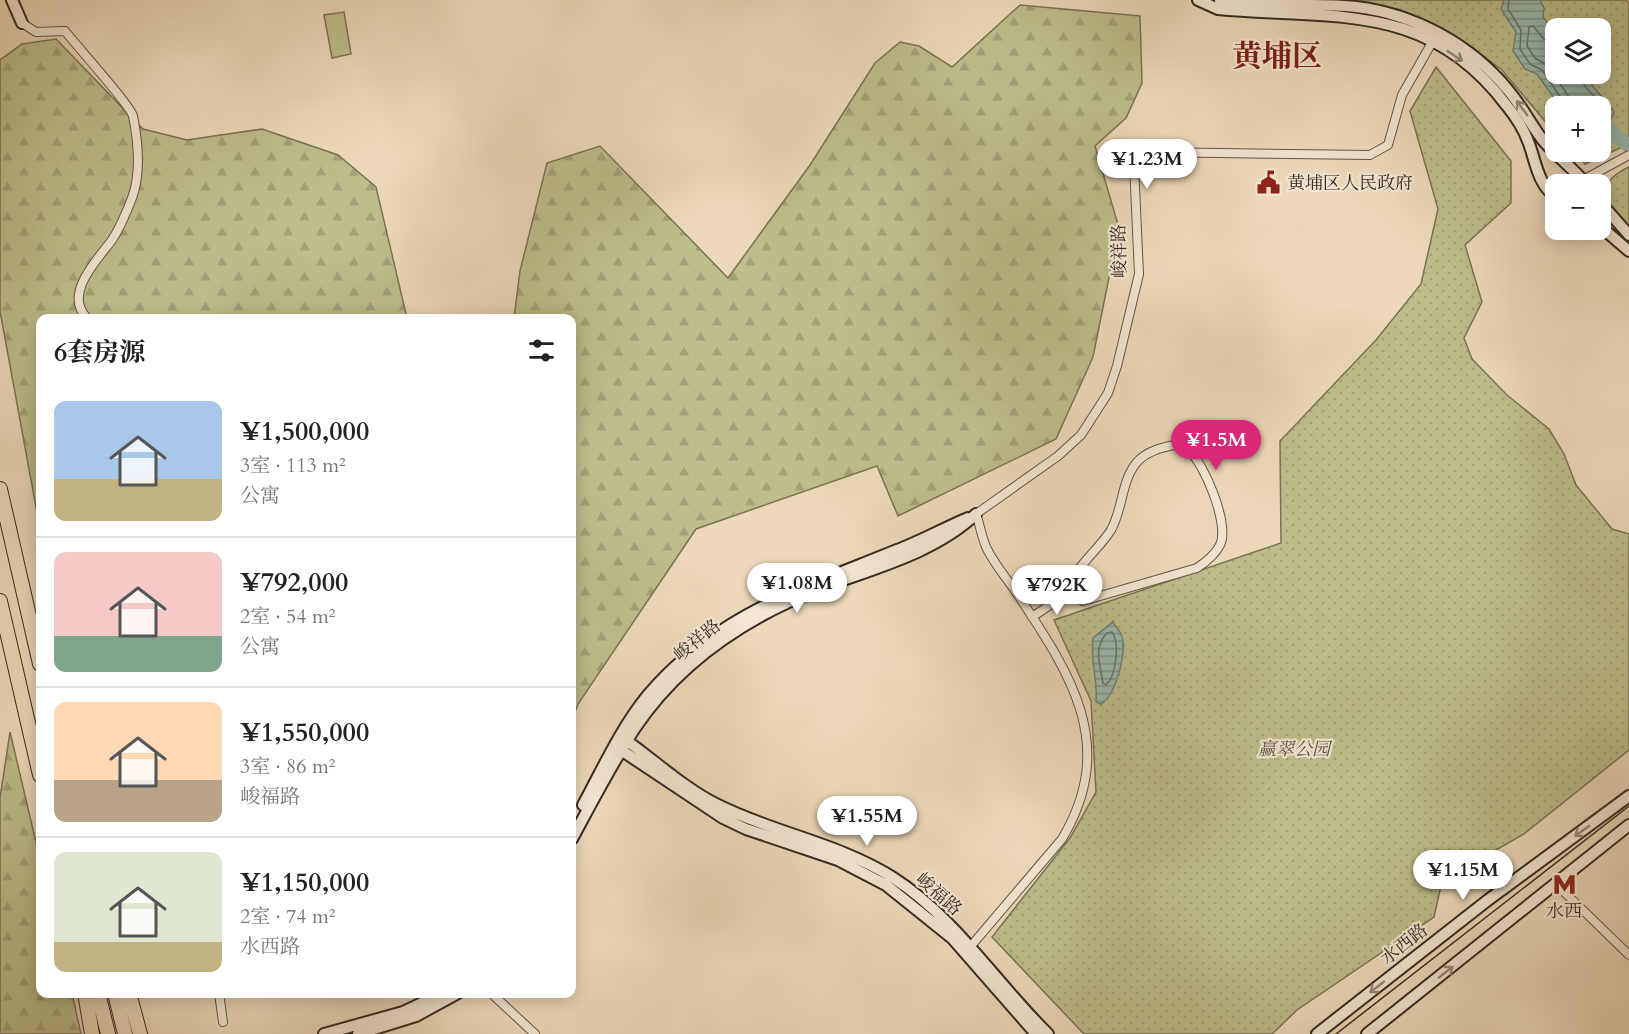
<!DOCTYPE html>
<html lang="zh">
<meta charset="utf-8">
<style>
:root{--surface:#fff;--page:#f2f2f2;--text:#222;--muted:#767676;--line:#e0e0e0;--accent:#db2777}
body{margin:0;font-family:Cardo,"Noto Serif SC",serif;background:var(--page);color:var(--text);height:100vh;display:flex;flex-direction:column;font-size:22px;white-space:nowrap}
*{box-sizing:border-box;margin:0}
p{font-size:20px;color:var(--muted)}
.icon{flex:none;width:33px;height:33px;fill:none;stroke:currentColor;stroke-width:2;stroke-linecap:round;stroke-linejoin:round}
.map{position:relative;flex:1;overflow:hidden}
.side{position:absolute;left:36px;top:314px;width:540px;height:684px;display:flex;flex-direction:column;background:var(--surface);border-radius:12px;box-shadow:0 3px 15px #0003}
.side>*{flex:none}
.tools{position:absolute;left:1545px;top:18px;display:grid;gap:12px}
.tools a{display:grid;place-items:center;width:66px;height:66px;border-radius:12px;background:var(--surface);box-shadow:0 3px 15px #0003;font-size:30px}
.price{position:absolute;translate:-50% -51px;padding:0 14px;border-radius:21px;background:#fff;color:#222;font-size:20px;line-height:39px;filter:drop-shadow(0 2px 3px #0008)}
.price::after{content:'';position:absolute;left:50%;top:36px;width:18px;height:14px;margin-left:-9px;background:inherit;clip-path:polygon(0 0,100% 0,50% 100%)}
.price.active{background:var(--accent);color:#fff}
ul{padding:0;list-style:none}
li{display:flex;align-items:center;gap:18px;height:150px;padding:0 18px}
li+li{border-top:2px solid var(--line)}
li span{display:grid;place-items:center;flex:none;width:168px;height:120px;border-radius:12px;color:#555}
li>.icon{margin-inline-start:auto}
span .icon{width:72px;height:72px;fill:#fffc;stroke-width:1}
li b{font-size:26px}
h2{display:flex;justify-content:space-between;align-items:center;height:72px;padding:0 18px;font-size:26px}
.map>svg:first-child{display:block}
.grass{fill:url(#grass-dots);stroke:#797457;stroke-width:1.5;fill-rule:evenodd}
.forest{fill:url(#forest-firs);stroke:#797457;stroke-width:1.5}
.pitch{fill:#bdbe8c;stroke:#797457;stroke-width:1.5}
.water{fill:url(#water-rules);stroke:#718177;stroke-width:1.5}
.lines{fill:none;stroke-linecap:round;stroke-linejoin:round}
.shore{stroke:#677269;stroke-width:1.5}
.river{stroke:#99bab0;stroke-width:14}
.street-casing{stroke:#635648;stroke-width:10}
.secondary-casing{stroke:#352b22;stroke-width:14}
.highway-casing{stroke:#352b22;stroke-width:16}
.street{stroke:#f3e6d2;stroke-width:8}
.secondary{stroke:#f3e6d2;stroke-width:10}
.highway{stroke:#edd9ba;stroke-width:14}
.tram{stroke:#352b22;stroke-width:1.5}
.oneway{stroke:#94887a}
.labels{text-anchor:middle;stroke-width:4.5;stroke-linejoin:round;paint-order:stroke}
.poi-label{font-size:18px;fill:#352b22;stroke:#f3e6d2;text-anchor:start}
.street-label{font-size:18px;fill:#352b22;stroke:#f3e6d2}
.park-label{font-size:18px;font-style:italic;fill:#57503c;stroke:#f3e6d2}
.town-label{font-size:30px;font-weight:bold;fill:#7a1f14;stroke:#f3e6d2}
</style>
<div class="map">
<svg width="1629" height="1034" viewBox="0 0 1629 1034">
<defs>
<pattern id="grass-dots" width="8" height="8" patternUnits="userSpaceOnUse" patternTransform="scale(1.5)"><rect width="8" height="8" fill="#bdbe8c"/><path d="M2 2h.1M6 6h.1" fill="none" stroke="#a3a378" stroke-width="1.8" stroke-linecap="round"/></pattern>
<pattern id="forest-firs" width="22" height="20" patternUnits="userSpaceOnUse" patternTransform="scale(1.5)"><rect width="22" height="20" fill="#bdbe8c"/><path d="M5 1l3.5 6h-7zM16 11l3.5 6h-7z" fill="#a3a378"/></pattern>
<pattern id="water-rules" width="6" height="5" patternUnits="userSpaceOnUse" patternTransform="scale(1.5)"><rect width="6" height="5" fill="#99bab0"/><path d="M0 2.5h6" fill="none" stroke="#7e978f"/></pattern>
</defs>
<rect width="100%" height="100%" fill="#edd9ba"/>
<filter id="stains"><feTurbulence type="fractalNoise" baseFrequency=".00333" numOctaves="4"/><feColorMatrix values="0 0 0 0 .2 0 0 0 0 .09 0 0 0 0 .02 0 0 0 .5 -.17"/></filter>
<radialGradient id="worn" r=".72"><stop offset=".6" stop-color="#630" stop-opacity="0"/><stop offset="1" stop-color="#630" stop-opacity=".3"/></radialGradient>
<!-- grass -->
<path class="grass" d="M1341,0H1626L1629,3V144L1585,164L1573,152H1600V106H1556L1555,133L1501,69L1463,42L1398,9ZM1556,28H1600V74H1556Z
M1436,67L1511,161V203L1465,245L1482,302L1464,338L1472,359L1507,395L1549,429L1564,454L1576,485L1612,529L1629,534V750L1524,834L1442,881L1434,917L1297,1010L1272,1034H1084L992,937L1070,838L1096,792L1091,701L1054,620L1281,543L1280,441L1376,340L1421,284L1438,209L1410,111Z
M1629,167V227C1606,205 1592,184 1629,167Z"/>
<!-- forest -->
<path class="forest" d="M1020,5L1140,16L1142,83L1126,118L1095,146L1119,228L1093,357L1056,439L898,516L877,466L696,529L578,704L572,721V318H514L520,271L547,163L600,146L728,278L810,165L875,63L900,42L919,46L952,67Z
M56,39L143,129L187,140L262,129L338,155L376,187L407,318H40V529L0,311V60L22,44Z
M10,732L40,859V993H72L81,1034H0V798Z"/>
<!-- pitch -->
<path class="pitch" d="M344,12L351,54L332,58L324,15Z"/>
<!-- water -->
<path class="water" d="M1504,0H1540L1544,8L1543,17L1552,28L1555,29L1556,74H1585C1591,89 1606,97 1614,112L1607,128L1601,131L1600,106H1556L1559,105L1537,74L1525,69L1513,51L1516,32L1501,9Z
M1113,622C1115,626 1119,630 1121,634C1128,650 1116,695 1101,704L1096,702C1098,681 1090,659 1093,638Z"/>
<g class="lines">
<!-- shore -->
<path class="shore" d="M1509,0L1508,9L1521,30L1520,49L1530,64L1542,70L1563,101L1564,106
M1556,42L1544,39L1533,26L1529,27L1527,46L1535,58L1548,66L1569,97L1571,106
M1580,74C1582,90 1599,97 1607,111L1600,124
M1107,633L1112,632C1120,643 1116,676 1106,685L1103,683C1100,665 1093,647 1107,633Z"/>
<!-- river -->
<path class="river" d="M1607,128L1629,146"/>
<defs>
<path id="street" d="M22,23L36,32L65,31C75,44 131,106 133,116C138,141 141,174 132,198C127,211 120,228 112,240C97,260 63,294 87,318
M1583,180L1629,155
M1174,445C1179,446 1184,447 1188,450C1204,462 1230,525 1220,545C1215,555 1206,562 1197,568L1083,601L1068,593C1070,571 1098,551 1111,530C1123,509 1121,481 1137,462C1147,451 1161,448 1174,445Z
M1032,617L1068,593
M1556,884L1629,955
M971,946L1062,839C1118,745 1071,675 1018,595C1008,580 995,565 987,549C982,539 980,525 976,514L1058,456L1081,435L1108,393L1117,366L1139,274L1134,165L1148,152L1370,155L1388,145L1402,95L1434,39
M219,993L223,1022
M491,993L535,1034"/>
<path id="secondary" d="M12,0L22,23
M1198,0L1218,9C1333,20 1428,0 1507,106C1515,116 1524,130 1528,141C1536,161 1537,184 1556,197
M1220,0C1264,9 1312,2 1356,7C1415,14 1471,45 1508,90C1521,105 1530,123 1542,139C1555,155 1573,168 1586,184
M1600,202L1629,235
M1600,226L1629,251
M620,736C652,758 682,787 716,804C773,833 838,843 892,877C956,918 995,982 1048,1034
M618,748L723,818L746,829L838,860L886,885L952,938L1036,1034
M583,805C603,768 621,728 648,695C717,614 802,589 897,550C921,541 944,528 968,518
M572,839C592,802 612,763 635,728C680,661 747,617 821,588C874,568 935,553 976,514
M324,1034L403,1012L443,993
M358,1034L416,1016L458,993
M1317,1034L1488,900L1629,796
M1367,1034L1629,825"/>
<path id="highway" d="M0,489L40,664
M0,601L40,775
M85,993L92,1034
M98,993L108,1034
M115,993L125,1034
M129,993L140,1034"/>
</defs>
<!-- street casing -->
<use href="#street" class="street-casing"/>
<!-- secondary casing -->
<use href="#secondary" class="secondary-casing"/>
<!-- highway casing -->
<use href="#highway" class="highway-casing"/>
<!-- street -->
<use href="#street" class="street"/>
<!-- secondary -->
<use href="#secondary" class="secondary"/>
<!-- highway -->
<use href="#highway" class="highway"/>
<!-- tram -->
<path class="tram" d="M1336,1034L1629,806"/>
</g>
<!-- one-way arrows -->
<defs><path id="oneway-shaft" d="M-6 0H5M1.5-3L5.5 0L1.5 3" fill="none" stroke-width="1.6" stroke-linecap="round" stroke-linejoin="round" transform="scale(1.5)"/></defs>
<g class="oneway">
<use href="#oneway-shaft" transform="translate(1455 56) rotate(34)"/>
<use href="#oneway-shaft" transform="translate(1522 108) rotate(-126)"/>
<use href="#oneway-shaft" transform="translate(1582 831) rotate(144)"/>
<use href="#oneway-shaft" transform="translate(1446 972) rotate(-38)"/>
<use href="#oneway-shaft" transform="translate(1377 987) rotate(142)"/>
</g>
<!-- icons -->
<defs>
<symbol id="civic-bare" viewBox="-9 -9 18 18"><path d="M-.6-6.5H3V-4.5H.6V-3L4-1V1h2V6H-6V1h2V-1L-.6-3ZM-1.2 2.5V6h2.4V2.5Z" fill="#8f2418" stroke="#f3e6d2" stroke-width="2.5" paint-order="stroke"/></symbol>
<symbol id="metro-bare" viewBox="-9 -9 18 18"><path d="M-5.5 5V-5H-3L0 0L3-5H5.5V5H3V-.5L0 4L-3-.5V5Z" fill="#8f2418" stroke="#f3e6d2" stroke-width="2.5" paint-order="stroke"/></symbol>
</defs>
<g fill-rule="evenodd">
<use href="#civic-bare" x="1252" y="166" width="33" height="33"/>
<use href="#metro-bare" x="1548" y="868" width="33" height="33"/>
</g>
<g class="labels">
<!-- poi labels -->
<g class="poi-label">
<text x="1287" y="189">黄埔区人民政府</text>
<text x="1564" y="917" text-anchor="middle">水西</text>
</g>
<!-- street labels -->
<g class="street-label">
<text transform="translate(1119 251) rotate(-91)" y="6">峻祥路</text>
<text transform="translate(697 640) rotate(-39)" y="6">峻祥路</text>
<text transform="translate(939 894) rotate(41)" y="6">峻福路</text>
<text transform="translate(1404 944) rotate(-38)" y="6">水西路</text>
</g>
<!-- park labels -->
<g class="park-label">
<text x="1294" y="755">赢翠公园</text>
</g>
<!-- town labels -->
<g class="town-label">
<text x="1277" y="66">黄埔区</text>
</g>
</g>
<rect width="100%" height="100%" filter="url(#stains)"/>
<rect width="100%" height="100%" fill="url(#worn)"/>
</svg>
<div class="tools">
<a><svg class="icon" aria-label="layers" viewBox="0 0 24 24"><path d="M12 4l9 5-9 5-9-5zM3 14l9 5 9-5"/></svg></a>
<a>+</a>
<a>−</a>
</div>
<b class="price" style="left:1147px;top:190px">¥1.23M</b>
<b class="price active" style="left:1216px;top:471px">¥1.5M</b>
<b class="price" style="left:797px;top:614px">¥1.08M</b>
<b class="price" style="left:1057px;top:616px">¥792K</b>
<b class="price" style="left:867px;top:847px">¥1.55M</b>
<b class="price" style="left:1463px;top:901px">¥1.15M</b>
<section class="side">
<h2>6套房源<svg class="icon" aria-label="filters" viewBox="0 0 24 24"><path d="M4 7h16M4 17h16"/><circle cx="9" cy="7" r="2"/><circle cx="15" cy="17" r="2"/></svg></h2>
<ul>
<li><span style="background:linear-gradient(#a9c7e8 65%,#c2b280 0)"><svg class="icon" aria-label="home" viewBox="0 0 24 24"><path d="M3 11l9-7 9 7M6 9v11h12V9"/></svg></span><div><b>¥1,500,000</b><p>3室 · 113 m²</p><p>公寓</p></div></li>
<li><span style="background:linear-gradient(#f6c9c9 70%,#7fa58c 0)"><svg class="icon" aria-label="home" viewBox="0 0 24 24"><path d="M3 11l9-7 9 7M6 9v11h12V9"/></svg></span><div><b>¥792,000</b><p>2室 · 54 m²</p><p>公寓</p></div></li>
<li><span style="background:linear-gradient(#ffd9b3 65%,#b9a48a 0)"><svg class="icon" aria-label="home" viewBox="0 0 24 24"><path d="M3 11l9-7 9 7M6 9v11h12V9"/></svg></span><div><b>¥1,550,000</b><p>3室 · 86 m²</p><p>峻福路</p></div></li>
<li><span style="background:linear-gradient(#dfe7d0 75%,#c2b280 0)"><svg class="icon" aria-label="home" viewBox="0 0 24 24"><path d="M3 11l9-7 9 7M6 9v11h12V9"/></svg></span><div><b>¥1,150,000</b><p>2室 · 74 m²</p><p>水西路</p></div></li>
</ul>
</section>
</div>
